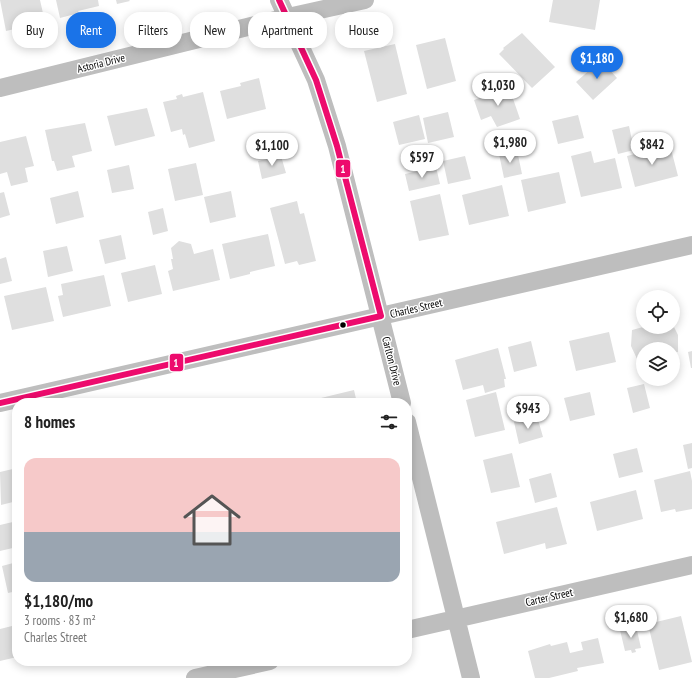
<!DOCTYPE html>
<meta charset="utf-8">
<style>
:root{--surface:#fff;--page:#f6f6f6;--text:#222;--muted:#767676;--line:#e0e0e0;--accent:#1a73e8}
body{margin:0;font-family:"PT Sans Narrow",sans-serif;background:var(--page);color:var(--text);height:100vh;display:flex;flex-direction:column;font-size:15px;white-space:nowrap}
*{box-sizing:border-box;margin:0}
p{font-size:13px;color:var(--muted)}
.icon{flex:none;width:22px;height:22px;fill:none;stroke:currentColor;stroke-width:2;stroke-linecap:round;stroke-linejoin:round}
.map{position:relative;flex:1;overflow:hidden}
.panel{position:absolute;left:12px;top:398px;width:400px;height:268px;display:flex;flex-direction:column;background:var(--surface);border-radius:16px;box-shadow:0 2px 10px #0003}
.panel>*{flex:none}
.hud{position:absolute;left:12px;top:12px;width:400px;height:36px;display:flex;gap:8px}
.controls{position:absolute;left:636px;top:290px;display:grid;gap:8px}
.controls a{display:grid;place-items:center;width:44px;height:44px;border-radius:50%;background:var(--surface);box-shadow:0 2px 10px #0003;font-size:20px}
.price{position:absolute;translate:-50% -34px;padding:0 9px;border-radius:14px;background:#fff;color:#222;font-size:13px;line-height:26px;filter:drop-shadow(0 1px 2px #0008)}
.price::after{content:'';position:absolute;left:50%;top:24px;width:12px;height:9px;margin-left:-6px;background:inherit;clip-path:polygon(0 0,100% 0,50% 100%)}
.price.selected{background:var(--accent);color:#fff}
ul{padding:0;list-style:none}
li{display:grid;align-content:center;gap:8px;height:212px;padding:0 12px}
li+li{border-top:1px solid var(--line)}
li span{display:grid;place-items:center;height:124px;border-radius:12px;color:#555}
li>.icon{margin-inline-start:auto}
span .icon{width:72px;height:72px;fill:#fffc;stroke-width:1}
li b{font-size:17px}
h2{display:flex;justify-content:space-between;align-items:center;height:48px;padding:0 12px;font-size:17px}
.chip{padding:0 14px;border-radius:16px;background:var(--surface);box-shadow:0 2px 10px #0003;font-size:14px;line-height:36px}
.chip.selected{background:var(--accent);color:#fff}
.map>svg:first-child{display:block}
.building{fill:#dfdfdf}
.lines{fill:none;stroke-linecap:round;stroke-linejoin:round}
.minor{stroke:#bebebe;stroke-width:18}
.bus-1-casing{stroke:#fff;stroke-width:9}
.bus-1{stroke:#ed0b6d;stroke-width:6}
.bus-dot{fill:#000;stroke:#fff;stroke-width:1.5}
.labels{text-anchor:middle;stroke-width:3;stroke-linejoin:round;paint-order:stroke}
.street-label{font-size:11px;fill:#000;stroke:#fff}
.line-badge{stroke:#fff;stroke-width:1.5}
.badge-label{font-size:11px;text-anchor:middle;font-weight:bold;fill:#fff}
</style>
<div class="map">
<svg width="692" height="678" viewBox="0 0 692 678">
<rect width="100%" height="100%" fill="#fff"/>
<!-- building -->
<path class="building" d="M0,0H40L45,22L6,31Z
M56,0H98L99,6L78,11L79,13L60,18Z
M116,0H129L130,1L117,4Z
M553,0H600L595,30L549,22Z
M522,33L555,67L532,88L499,54L504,49L503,48Z
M445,38L456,81L427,89L416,45Z
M395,44L407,94L377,102L364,51Z
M601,60L617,78L593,100L576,82Z
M259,78L266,109L227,119L220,91L241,86L240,83Z
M509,87L520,119L497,127L491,116L481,120L474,100Z
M203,92L215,141L189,148L185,134L183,135L182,129L171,132L163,102L177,99L176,96L182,94L183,97Z
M147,108L155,136L115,146L107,116Z
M448,112L454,137L428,143L423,118Z
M419,115L425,139L399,145L393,122Z
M578,115L584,138L558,144L552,121Z
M85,123L92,151L72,156L75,167L57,171L54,161H52L45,130Z
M629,126L634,150L618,154L612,130Z
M26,136L34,166L25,168L28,182L11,186L7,172L0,174V142Z
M670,145L678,176L635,187L627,156Z
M517,150L522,174L504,178L499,154Z
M591,151L594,163L615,158L622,188L581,197L571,156Z
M281,156L286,173L262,179L258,161Z
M465,156L471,179L448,184L443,161Z
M196,163L203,195L175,201L168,169Z
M129,165L134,189L112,193L107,170Z
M436,167L440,184L409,191L405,174Z
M559,172L566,203L528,212L521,180Z
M502,185L509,216L469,225L462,195Z
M78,191L84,217L56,224L50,198Z
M231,191L236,217L210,223L204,197Z
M4,192L10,215L0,218V193Z
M440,194L449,235L419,241L410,201Z
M297,201L300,214L304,213L316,261L299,265L297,261L285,264L270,208Z
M163,208L168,231L153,235L148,212Z
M268,234L275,266L250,272V274L230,279L222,244Z
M121,235L126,259L105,264L99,240Z
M179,241L191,244L194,254L213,249L220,280L173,291L168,271L173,269L171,259H173L171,248Z
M67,246L73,271L48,277L43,251Z
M6,257L12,281L0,284V259Z
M155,265L162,294L128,302L121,273Z
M104,275L111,306L63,317L58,296L63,295L61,284Z
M46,287L54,321L12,330L4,296Z
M643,327H674L678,335V352L673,353V349H643V360L638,361L631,346L632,330Z
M609,332L616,362L576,371L569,341Z
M531,341L537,366L514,372L508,347Z
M498,348L506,379H504L505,387L485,393L483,385L463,390L455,360Z
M692,351V368H691L688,352Z
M644,384L650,408L633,413L627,388Z
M354,390L357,403H322L321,398Z
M496,392L505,430L475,437L466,400Z
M590,392L595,415L570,421L564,398Z
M537,416L543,437L519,444L514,422Z
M692,443V468L688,469L683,445Z
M637,448L643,472L619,478L613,454Z
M512,453L520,487L491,493L483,460Z
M17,468V501L1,505L0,472Z
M690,471L692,481V509L676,512L675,509L661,512L654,480Z
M551,473L557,497L535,503L529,479Z
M636,490L643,519L597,531L590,502Z
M557,507L567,544L546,549L545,543L504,554L496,522Z
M17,521V547L0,551V525Z
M17,562V591L8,593L2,566Z
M681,616L692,662L659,670L648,624Z
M12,626L17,646V657L0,661V629Z
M636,626L641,648L635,649L636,652L632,653L631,650L625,651L620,630Z
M598,638L604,663L577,668L578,671L549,678H535L528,651L550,644L551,646L567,642L570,653L583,650L581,642Z"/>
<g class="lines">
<!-- minor -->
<path class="minor" d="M279,0L316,80L337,146L402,403
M0,88L288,17L365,0
M0,403L692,245
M407,422L471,678
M407,630L692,565
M195,678L270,661"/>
<defs>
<path id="bus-1" d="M0,403L381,316L337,146L316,80L279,0"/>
</defs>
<!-- bus-1 casing -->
<use href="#bus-1" class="bus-1-casing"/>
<!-- bus-1 -->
<use href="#bus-1" class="bus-1"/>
</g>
<!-- markers -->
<circle class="bus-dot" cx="343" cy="325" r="3.5"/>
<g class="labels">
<!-- street labels -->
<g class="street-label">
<text transform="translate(101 63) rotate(-14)" y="4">Astoria Drive</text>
<text transform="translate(416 308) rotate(-13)" y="4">Charles Street</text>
<text transform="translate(392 361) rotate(76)" y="4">Carlton Drive</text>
<text transform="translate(549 597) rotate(-13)" y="4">Carter Street</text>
</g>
</g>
<g class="line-badge">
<rect x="335" y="159" width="16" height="19" rx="4" fill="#ed0b6d"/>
<rect x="169" y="353" width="15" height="19" rx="4" fill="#ed0b6d"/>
</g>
<g class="badge-label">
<text x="343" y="173">1</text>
<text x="176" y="367">1</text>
</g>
</svg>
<div class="controls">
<a><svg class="icon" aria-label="locate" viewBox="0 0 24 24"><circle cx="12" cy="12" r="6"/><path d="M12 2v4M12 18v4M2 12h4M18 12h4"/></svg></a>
<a><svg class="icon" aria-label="layers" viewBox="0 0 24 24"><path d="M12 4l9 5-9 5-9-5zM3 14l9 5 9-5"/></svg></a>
</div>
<b class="price selected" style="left:597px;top:80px">$1,180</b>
<b class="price" style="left:498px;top:107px">$1,030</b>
<b class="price" style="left:510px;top:164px">$1,980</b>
<b class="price" style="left:652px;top:166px">$842</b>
<b class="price" style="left:272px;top:167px">$1,100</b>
<b class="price" style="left:422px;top:179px">$597</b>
<b class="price" style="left:528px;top:430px">$943</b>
<b class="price" style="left:631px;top:639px">$1,680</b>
<div class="hud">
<a class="chip">Buy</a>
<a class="chip selected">Rent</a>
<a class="chip">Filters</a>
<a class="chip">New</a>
<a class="chip">Apartment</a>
<a class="chip">House</a>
</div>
<section class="panel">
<h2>8 homes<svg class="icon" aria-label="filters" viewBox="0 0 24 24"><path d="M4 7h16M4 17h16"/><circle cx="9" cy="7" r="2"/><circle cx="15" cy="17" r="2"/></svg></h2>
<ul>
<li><span style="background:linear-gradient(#f6c9c9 60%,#9aa5b1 0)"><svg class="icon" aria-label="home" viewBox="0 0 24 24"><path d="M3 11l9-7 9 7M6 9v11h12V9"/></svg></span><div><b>$1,180/mo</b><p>3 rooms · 83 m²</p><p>Charles Street</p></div></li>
</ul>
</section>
</div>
